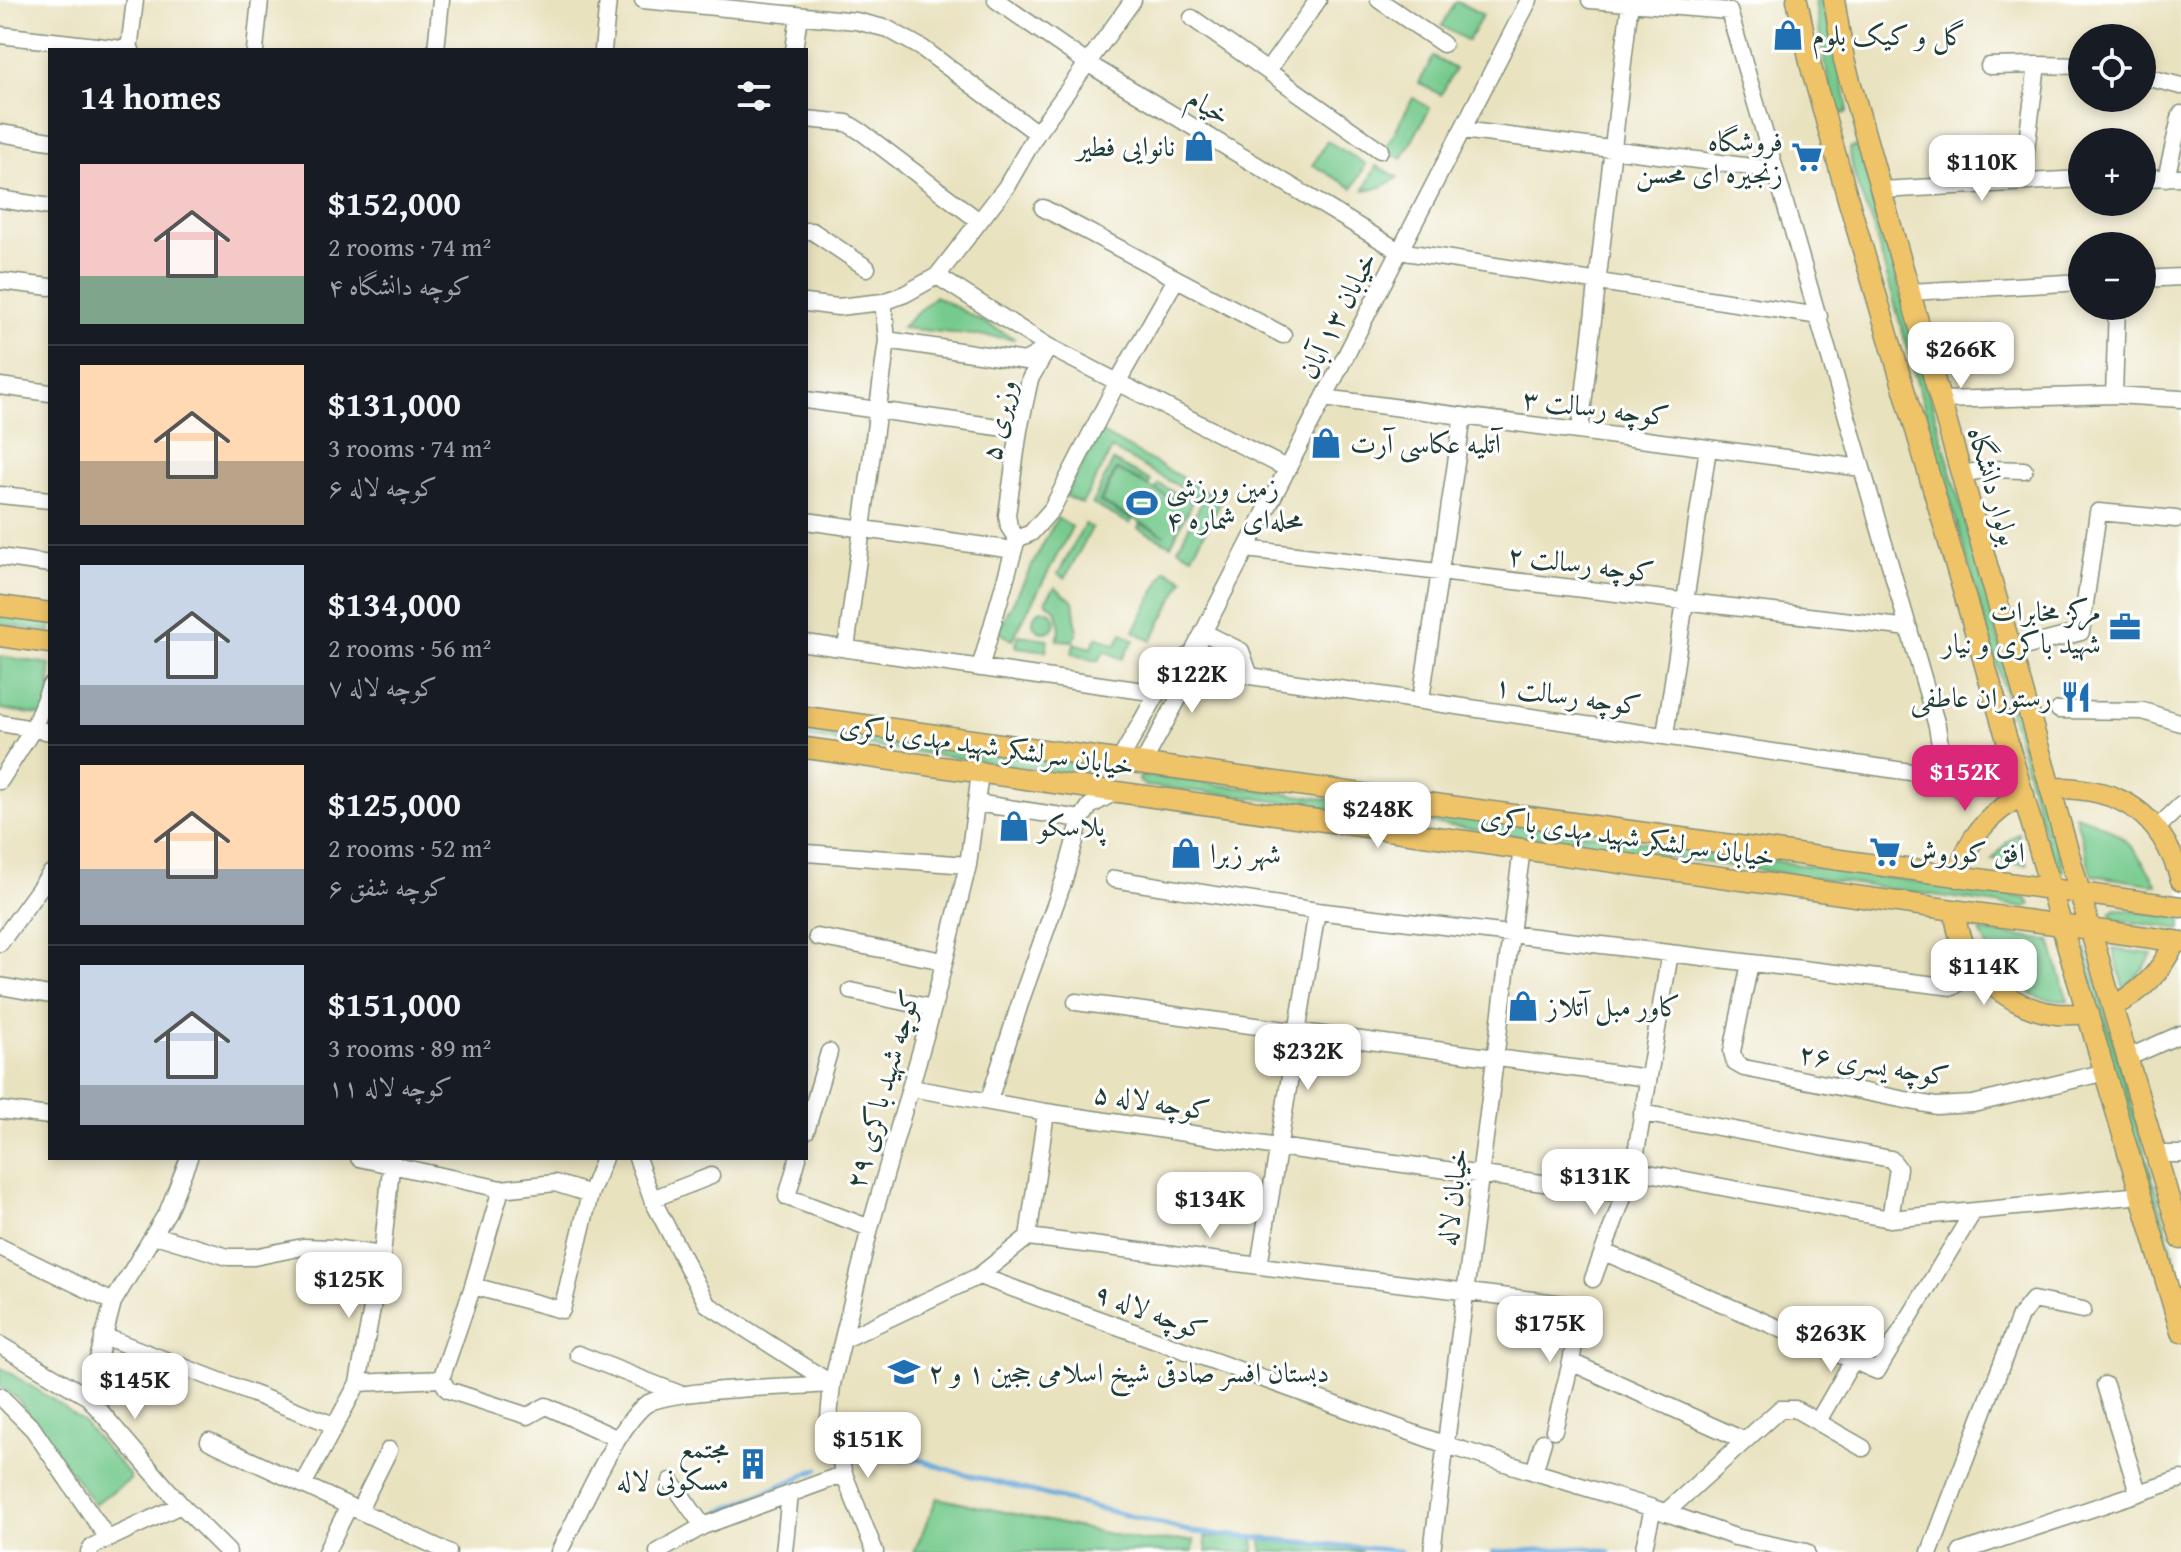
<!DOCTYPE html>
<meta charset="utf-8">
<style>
:root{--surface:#171b24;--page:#242831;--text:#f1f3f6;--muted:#9ea1a6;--line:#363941;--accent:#db2777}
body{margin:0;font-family:"Gentium Book Plus",Amiri,serif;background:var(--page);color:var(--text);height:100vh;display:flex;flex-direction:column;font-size:30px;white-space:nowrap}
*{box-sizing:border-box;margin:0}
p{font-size:26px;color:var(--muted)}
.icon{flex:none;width:44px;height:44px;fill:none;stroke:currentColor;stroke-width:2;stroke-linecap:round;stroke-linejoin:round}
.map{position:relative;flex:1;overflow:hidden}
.details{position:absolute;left:48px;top:48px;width:760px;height:1112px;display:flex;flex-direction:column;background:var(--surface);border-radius:0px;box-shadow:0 4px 12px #0003}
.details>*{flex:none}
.fabs{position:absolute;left:2068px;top:24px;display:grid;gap:16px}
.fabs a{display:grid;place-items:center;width:88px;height:88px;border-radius:50%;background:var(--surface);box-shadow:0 4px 12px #0003;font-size:40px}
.price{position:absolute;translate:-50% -68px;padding:0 18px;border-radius:16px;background:#fff;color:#222;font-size:26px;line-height:52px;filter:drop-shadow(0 2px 4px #0008)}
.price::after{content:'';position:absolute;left:50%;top:48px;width:24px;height:18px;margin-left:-12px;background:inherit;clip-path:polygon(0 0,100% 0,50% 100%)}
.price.current{background:var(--accent);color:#fff}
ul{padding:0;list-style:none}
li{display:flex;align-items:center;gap:24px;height:200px;padding:0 32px}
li+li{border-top:2px solid var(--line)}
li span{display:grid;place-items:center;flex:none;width:224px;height:160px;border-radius:0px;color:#555}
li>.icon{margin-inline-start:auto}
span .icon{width:96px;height:96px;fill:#fffc;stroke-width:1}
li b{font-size:34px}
h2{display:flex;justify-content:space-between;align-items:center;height:96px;padding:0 32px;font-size:34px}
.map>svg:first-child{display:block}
.green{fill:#76ca8d;stroke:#4a8460;stroke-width:2}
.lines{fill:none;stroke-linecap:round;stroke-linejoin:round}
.stream{stroke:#68a8db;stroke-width:5}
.minor-casing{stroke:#84907a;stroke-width:19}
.major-casing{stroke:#84907a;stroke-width:23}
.minor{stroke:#fff;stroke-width:16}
.major{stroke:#efc469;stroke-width:20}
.labels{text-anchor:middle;stroke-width:6;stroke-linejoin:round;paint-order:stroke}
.poi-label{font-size:28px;fill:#1f3d34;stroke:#fff;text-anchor:start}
.street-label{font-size:28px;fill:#1f3d34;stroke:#fff}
</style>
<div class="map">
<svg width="2181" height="1552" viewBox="0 0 2181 1552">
<rect width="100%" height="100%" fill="#fff"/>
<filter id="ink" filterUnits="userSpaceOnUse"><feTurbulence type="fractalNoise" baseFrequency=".0125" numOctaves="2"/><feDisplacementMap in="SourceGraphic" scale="16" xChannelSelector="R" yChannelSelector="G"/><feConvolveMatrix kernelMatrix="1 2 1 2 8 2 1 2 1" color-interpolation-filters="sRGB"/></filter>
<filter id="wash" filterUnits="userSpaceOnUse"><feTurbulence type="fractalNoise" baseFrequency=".006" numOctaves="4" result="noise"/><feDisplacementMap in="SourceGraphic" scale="32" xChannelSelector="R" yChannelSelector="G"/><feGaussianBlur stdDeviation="1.8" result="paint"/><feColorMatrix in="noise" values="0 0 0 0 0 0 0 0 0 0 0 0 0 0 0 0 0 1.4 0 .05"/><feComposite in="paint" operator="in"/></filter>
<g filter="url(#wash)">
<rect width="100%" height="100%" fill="#e9e2bf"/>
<!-- green -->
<path class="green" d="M1815,0H1825L1847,103V112L1843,114C1828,101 1818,23 1815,0Z
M1456,1L1483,15L1468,41L1442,26Z
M1433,57L1455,69L1441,95L1419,83Z
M1413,98L1430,108L1402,159L1385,150Z
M1327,141L1366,164L1353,188L1313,165Z
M1855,146L1861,153L2064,870L2061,871L2054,867L1873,227C1865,203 1850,174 1850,148Z
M1376,166L1398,177L1382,187L1364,190Z
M935,296L1015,339L901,328Z
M1100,432L1222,500L1192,556L1178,548L1203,500L1112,449L1082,504L1065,496Z
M1113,461L1151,481L1148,485L1116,469L1099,502L1132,520L1130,524L1092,504Z
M1117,470L1176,501L1156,489L1159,484L1192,502L1171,545L1138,528L1140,524L1165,535L1101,502Z
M1057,518L1072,527L1012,640L998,631Z
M1085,524L1092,528L1065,578L1058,574Z
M1166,570L1184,579L1151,641L1134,631Z
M1055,587L1073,601L1077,631L1074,641L1057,640L1060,629L1057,611L1045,601Z
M1033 621a11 11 0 1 1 22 0a11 11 0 1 1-22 0Z
M0,615L50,622V632L0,624Z
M1122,633L1134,640L1122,659L1105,651L1098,661L1072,654L1074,643L1091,648L1097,636L1116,645Z
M1018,635L1048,639L1046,651L1016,647Z
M0,656L50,664V717L0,709Z
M806,727L1087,765L1088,770L1082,775L806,737Z
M1986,774V791L1978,792L1966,803L1946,790Z
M1146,775L1632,840L2026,898L2031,904L2025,908L1232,795L1145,786L1139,781L1140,777Z
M2075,815C2120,828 2135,846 2157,885L2092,875Z
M2018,833L2027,865L1992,860L2007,842Z
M2116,909L2181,918V929L2115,920L2110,913Z
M1980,931L2050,941L2068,1001C2058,1000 2046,1000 2036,996C2007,987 1991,958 1980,931Z
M2083,948L2087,950L2181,1279V1306L2079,952Z
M2113,949L2152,954L2144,968L2124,989Z
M0,1367L55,1401L82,1421L130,1476V1480L94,1504L17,1398L0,1387Z
M937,1498L1144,1541L1194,1540L1193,1552H914Z
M1205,1537H1254V1552H1207Z
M1262,1537L1339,1545L1363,1552H1262Z"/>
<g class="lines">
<!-- stream -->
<path class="stream" d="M854,1459H917L956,1472L1192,1532L1400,1551
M720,1512L818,1469
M1493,1552L1587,1548L1610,1552"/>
</g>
</g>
<g filter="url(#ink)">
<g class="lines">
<defs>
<path id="minor" d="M643,0L856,21L888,29L922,48L1037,133
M996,0L1087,63L1399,251L1819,316
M1379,0L1443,44
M1590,0L1729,11L1937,726L1945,777
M1192,18L1380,150
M0,35L131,50
M129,50L135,0
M255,50L260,0
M436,50L441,0
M603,50L608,0
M794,50L799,16
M2037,65L2082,66
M1989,66L2037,65L2022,181
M1268,70L1318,0
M2142,76L2181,86
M806,119L847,123L863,133L979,221
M1462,130L1775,170
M0,133L50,141
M2142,178L2181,177
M2166,178L2181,114
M1881,190L2082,179
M0,199L50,207
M1043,208L1283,335
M806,231H812L867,268
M937,276L1049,347L1288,469
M2142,279L2181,277
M0,281L50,287
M1910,292L2082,282
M806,303L838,307L883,302L905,294L937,276L1006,187L1037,133L1133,0
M887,340L1025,361L1049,347L1030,379L1019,430L1007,515L1009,527L1017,539L980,668
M0,386L50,393
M2114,395L2117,306
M1324,398L1862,468
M806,400L1019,430
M1941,400L2114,395L2181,399
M1580,431L1630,2
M1962,474L1989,469L2024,470
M0,495L50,500
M806,521L1014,550
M1017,539L1031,533L1052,509L1118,381L1176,279
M1246,549L1909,628
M0,557L50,564
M1203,632L1241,651L1250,676L1945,777L2012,754
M806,643L1158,693
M846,649L887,340L883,302
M2012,650L2081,632L2098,512L2176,519
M1421,699L1463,416
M2059,710L2143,711L2181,723
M0,723L50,732
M1665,735L1708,448
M1120,760L1175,662L1192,654
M1143,763L1193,672L1192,654L1529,0
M0,781L33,729L50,686
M976,803L1081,819
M2157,828L2181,805
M806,853L968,865
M1114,879L1317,911L1953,987L1977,968
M817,937L944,961
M0,943L50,874
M1750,963L1732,1052L1735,1063L1744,1068L1936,1106L1973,1104L2106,1072
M0,986L50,995
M851,991L933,1008
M1076,1002L1648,1078
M2127,1058L2181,1034
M911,1088L1046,1112L1278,1147L1623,1194
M989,1100L1023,994L1064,880L1081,819L1090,806L1115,792
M0,1110L50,1116
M1642,1113L1891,1159L1898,1168L1890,1219
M806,1131L829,1052
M2156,1154H2181
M359,1158L501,1189L555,1183L590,1194
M637,1158L652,1199L707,1304L832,1384
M798,1158L787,1197L870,1228
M1633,1170L1890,1219L2142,1195
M652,1199L711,1176
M155,1235L228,1257H254L303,1247L333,1248L382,1255
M1028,1237L1046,1112
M0,1247L113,1302
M1604,1252L1877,1371L1973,1212
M1259,1266L1317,911
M979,1276L1028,1237L1581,1306L1571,1362L1554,1430
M1593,1279L1633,1170L1670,953
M473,1286L562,1310L590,1194L604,1158
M103,1336L334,1425
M843,1340L979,1276L1446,1445L1653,1508L1735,1537L1806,1552
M0,1345L88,1397L181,1505L228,1552
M578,1354L680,1394
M1571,1362L1743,1440
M441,1379L473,1286L501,1189
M358,1383L441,1379L448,1390L528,1416L546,1406L618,1439
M2105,1385L2138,1492
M0,1396L33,1429L108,1539
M88,1397L113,1302L168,1211L189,1158
M1818,1421L1852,1362
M209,1441L448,1552
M1534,1472L1543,1442
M671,1481L703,1526
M304,1483L358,1383L382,1255L392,1158
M359,1510L389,1450
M1665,1513L1780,1409H1795L1863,1448
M89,1552L93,1546L181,1505
M326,1552L349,1506
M559,1552C578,1516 615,1429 645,1405C668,1388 797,1387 832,1384
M658,1552L703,1526L844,1474
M784,1552L790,1494
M875,1552L844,1474L829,1418L832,1384L870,1228L933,1008L968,865L980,773
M1432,1552L1522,848
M1643,1552L1653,1508
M1930,1552L2020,1316L2033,1300L2083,1310
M1961,1552L2181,1479"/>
<path id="major" d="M1797,0L1811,67L1848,199L2181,1332
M1834,0L1844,60L2112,1006L2181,1239
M0,606L50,613
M0,636L50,643
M806,717L2181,907
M806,748L2181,942
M2050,788C2120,786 2161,813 2181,880
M1958,877C1966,840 1990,811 2024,795
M1955,911C1958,964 2005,1008 2057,1014C2067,1015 2078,1014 2088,1013
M2112,1006C2143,993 2161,970 2176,941"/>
</defs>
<!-- minor casing -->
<use href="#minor" class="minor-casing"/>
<!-- major casing -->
<use href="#major" class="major-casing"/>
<!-- minor -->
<use href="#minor" class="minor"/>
<!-- major -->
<use href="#major" class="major"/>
</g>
</g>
<!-- icons -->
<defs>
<symbol id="shop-bare" viewBox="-9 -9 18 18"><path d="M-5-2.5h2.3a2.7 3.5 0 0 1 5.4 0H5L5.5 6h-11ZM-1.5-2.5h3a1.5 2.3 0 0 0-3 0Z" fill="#1f6fb2" stroke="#fff" stroke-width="2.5" paint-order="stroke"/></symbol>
<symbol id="supermarket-bare" viewBox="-9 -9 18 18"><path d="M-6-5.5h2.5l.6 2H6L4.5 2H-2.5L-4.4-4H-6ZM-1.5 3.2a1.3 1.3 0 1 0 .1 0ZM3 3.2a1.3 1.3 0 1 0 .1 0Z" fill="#1f6fb2" stroke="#fff" stroke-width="2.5" paint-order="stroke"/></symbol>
<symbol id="stadium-bare" viewBox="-9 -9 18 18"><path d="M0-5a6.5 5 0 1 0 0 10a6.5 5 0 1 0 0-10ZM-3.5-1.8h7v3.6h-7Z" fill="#1f6fb2" stroke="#fff" stroke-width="2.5" paint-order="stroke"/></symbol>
<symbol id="office-bare" viewBox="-9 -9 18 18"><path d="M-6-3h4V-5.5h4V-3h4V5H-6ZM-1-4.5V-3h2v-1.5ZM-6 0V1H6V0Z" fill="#1f6fb2" stroke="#fff" stroke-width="2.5" paint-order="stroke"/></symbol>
<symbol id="restaurant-bare" viewBox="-9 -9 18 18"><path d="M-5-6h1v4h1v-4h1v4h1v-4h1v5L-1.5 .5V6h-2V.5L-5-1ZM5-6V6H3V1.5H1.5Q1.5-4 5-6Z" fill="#1f6fb2" stroke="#fff" stroke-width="2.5" paint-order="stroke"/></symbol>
<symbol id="school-bare" viewBox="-9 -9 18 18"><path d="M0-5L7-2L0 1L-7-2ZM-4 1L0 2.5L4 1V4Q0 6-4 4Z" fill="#1f6fb2" stroke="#fff" stroke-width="2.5" paint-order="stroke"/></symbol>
<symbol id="building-bare" viewBox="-9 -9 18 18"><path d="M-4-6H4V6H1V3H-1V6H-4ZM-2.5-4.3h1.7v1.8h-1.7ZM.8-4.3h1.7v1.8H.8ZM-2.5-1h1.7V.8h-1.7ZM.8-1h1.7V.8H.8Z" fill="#1f6fb2" stroke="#fff" stroke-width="2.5" paint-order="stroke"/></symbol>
</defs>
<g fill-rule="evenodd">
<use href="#shop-bare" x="1766" y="13" width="44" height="44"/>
<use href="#shop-bare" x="1177" y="124" width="44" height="44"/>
<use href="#supermarket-bare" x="1785" y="135" width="44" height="44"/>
<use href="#shop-bare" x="1304" y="421" width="44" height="44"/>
<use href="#stadium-bare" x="1120" y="481" width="44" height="44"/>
<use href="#office-bare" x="2103" y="605" width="44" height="44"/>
<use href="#restaurant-bare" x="2054" y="675" width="44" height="44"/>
<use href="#shop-bare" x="992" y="804" width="44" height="44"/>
<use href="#supermarket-bare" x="1863" y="830" width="44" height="44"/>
<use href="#shop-bare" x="1164" y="831" width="44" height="44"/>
<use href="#shop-bare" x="1501" y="984" width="44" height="44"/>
<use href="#school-bare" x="882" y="1350" width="44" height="44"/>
<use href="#building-bare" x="731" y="1442" width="44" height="44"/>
</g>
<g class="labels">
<!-- poi labels -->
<g class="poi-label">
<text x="1812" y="45">گل و کیک بلوم</text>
<text x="1783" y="151" text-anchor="end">فروشگاه<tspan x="1783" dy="32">زنجیره ای محسن</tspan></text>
<text x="1175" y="156" text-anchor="end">نانوایی فطیر</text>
<text x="1350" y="453">آتلیه عکاسی آرت</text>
<text x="1166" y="497">زمین ورزشی<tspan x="1166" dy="32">محله‌ای شماره ۴</tspan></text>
<text x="2101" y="621" text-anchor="end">مرکز مخابرات<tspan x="2101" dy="32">شهید باکری و نیار</tspan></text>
<text x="2052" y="707" text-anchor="end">رستوران عاطفی</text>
<text x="1038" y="836">پلاسکو</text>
<text x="1909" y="862">افق کوروش</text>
<text x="1210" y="863">شهر زبرا</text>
<text x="1547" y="1016">کاور مبل آتلاز</text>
<text x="928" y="1382">دبستان افسر صادقی شیخ اسلامی ججین ۱ و ۲</text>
<text x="729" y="1458" text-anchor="end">مجتمع<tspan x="729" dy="32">مسکونی لاله</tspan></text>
</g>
<!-- street labels -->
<g class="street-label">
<text transform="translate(1209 106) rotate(31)" y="10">خیام</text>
<text transform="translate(1337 315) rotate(-63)" y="10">خیابان ۱۳ آبان</text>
<text transform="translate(1596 407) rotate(7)" y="10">کوچه رسالت ۳</text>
<text transform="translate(998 420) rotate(-78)" y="10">وزیری ۵</text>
<text transform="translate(1994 486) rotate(74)" y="10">بولوار دانشگاه</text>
<text transform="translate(1581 563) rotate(7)" y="10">کوچه رسالت ۲</text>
<text transform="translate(1568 695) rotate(8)" y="10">کوچه رسالت ۱</text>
<text transform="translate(987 745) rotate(8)" y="10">خیابان سرلشکر شهید مهدی باکری</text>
<text transform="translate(1628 836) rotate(8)" y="10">خیابان سرلشکر شهید مهدی باکری</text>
<text transform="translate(1874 1064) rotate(9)" y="10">کوچه یسری ۲۶</text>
<text transform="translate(882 1089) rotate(-74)" y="10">کوچه شهید باکری ۲۹</text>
<text transform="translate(1152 1101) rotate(9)" y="10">کوچه لاله ۵</text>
<text transform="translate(1452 1197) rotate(-83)" y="10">خیابان لاله</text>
<text transform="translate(1151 1311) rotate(20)" y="10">کوچه لاله ۹</text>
</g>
</g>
</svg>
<div class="fabs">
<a><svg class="icon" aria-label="locate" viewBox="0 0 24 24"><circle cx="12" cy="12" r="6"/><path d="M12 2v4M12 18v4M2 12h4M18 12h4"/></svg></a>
<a>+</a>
<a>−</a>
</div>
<b class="price" style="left:1982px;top:203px">$110K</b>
<b class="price" style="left:1961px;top:390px">$266K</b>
<b class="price" style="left:1192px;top:715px">$122K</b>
<b class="price current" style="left:1965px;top:813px">$152K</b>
<b class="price" style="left:1378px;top:850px">$248K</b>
<b class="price" style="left:1984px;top:1007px">$114K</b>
<b class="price" style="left:1308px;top:1092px">$232K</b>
<b class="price" style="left:1595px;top:1217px">$131K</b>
<b class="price" style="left:1210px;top:1240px">$134K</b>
<b class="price" style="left:349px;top:1320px">$125K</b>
<b class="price" style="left:1550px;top:1364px">$175K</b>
<b class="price" style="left:1831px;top:1374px">$263K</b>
<b class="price" style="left:135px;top:1421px">$145K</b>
<b class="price" style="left:868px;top:1480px">$151K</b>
<section class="details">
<h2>14 homes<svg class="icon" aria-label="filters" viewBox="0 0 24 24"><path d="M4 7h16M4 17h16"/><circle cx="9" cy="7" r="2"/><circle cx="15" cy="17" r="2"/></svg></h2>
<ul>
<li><span style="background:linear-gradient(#f6c9c9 70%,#7fa58c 0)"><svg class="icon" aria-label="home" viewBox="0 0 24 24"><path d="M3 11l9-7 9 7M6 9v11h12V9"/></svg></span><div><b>$152,000</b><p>2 rooms · 74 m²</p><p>کوچه دانشگاه ۴</p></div></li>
<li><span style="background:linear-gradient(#ffd9b3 60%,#b9a48a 0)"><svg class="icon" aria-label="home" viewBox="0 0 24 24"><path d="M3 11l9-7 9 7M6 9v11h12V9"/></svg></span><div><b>$131,000</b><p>3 rooms · 74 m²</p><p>کوچه لاله ۶</p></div></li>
<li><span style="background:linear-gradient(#c9d6e8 75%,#9aa5b1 0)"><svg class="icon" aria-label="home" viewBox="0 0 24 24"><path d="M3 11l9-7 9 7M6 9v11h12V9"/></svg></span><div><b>$134,000</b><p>2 rooms · 56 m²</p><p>کوچه لاله ۷</p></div></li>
<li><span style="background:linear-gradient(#ffd9b3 65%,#9aa5b1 0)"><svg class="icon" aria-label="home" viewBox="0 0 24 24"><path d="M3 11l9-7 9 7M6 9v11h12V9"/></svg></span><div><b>$125,000</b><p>2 rooms · 52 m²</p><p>کوچه شفق ۶</p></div></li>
<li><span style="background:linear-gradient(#c9d6e8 75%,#9aa5b1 0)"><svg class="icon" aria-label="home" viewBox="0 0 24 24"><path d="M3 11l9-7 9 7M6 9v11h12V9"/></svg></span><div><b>$151,000</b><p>3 rooms · 89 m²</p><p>کوچه لاله ۱۱</p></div></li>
</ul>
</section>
</div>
